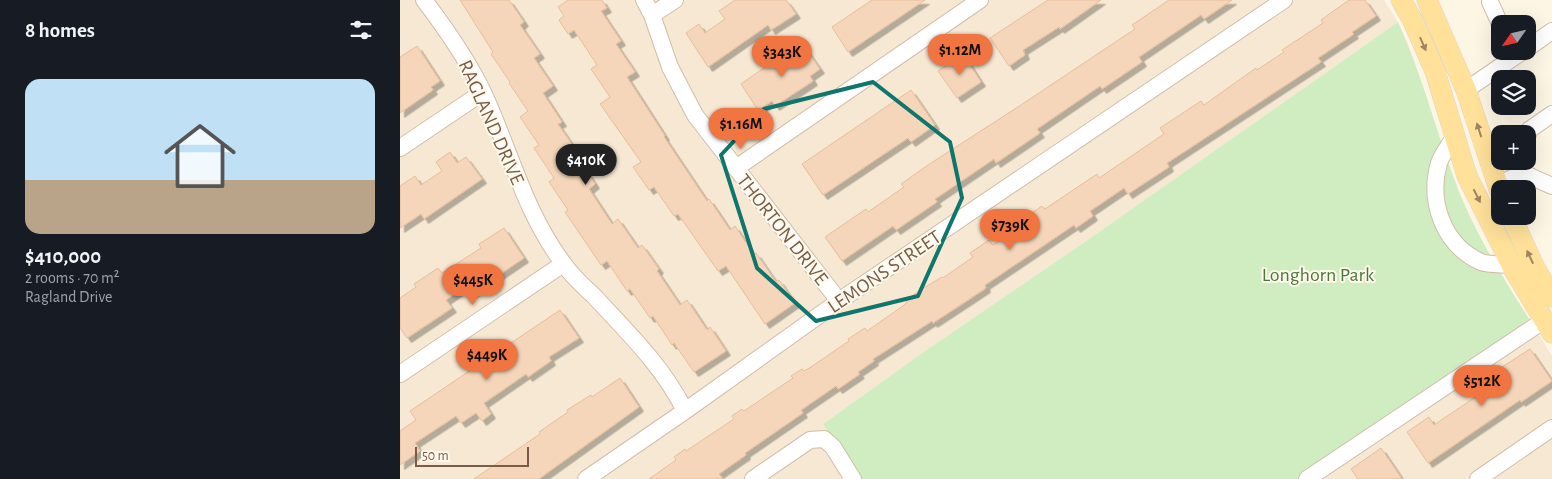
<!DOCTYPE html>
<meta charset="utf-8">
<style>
:root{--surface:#171b24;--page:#242831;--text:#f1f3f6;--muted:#9ea1a6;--line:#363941;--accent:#f07541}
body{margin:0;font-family:"Alegreya Sans",sans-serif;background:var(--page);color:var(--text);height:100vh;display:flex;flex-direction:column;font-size:19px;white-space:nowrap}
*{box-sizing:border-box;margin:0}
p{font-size:16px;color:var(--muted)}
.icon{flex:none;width:28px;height:28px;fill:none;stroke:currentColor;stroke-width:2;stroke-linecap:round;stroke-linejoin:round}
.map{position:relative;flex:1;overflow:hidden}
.details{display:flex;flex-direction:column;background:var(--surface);width:400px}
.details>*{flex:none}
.needle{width:32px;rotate:236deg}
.tools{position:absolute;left:1091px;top:15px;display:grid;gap:10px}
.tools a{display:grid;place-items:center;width:45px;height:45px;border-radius:10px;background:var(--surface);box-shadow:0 5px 20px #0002;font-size:25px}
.scale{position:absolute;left:15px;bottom:12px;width:114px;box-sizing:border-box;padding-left:5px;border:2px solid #795d48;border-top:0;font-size:14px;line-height:18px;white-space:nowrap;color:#795d48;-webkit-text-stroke:4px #fff9ec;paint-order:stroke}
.price{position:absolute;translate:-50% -42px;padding:0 11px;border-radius:18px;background:var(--accent);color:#111;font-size:16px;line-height:32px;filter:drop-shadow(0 1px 2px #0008)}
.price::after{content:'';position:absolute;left:50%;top:30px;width:15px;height:11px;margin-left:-8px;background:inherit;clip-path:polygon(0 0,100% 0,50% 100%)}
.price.current{background:#222;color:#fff}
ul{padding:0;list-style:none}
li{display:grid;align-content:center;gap:10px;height:265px;padding:0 25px}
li+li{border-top:1px solid var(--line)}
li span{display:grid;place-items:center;height:155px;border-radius:15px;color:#555}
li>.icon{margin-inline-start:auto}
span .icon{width:90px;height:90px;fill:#fffc;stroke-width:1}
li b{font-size:21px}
h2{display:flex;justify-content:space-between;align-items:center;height:60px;padding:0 25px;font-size:21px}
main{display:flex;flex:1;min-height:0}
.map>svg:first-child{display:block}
.residential{fill:#f6e8d2}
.green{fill:#d0edc2}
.building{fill:#f5d6ba;stroke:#e9bd99;filter:url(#shadow)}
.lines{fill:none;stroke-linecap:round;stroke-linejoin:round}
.minor-casing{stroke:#d0beaa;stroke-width:18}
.major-casing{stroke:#dcd5cf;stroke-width:21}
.minor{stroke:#fff;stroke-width:16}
.major{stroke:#ffe19a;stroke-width:20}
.oneway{fill:#a18561}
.marked{fill:none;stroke:#0f766e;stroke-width:4;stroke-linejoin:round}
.labels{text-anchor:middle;stroke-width:4;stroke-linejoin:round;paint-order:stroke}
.street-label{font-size:20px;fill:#795d48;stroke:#fff9ec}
.park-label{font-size:20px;fill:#4a7a3c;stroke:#fff9ec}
</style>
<main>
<section class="details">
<h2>8 homes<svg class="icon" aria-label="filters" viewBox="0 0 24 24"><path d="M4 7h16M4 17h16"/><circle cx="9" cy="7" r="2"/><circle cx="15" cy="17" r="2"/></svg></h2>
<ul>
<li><span style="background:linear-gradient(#bfe0f5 65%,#b9a48a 0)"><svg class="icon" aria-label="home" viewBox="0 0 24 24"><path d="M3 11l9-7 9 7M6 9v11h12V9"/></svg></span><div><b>$410,000</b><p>2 rooms · 70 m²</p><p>Ragland Drive</p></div></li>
</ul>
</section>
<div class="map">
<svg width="1152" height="479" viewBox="0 0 1152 479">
<defs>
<filter id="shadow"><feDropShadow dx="4.5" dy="4.5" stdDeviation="0" flood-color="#0004"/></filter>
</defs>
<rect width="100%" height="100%" fill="#fef6e5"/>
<!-- residential -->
<path class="residential" d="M0,0H984L998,22L679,246L525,351L424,423L461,479H0Z
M1133,325L1152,356V479H899Z"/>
<!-- green -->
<path class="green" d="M998,22C1022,74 1035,128 1055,181C1074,232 1103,278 1133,325L899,479H461L423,424L525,351L679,246Z"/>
<!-- building -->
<path class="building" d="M60,0H109L124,22L120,25L140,54L134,58L153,86L143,93L162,122L158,124L178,153L176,155L195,184L189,189L212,224L218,219L238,248L242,245L259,269L257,271L280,305L287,300L307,330L310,327L326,351L294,372L274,343L272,345L253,316L250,318L230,289L227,291L207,261L201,265L165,212L168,210L149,182L154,178L134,148L139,145L120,117L128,111L109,83L110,82L91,54L93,52Z
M168,0H202L207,8L201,11L221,41L216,44L235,72L227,77L265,136L264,137L307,201L309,199L330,230L335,226L354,255L356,253L376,282L379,280L395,303L365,324L326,266L318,271L278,214L274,216L254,187L249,190L233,167L241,162L200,104L210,97L191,69L197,65L174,30L168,34L159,20L164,16L158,7Z
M335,0H386L396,14L371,30L368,25L308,67L286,33L299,24L305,33L325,19L319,11Z
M472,0H525L448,52L432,27Z
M648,0H701L660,29L659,27L623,50L625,55L609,66L590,38Z
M769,0H832L804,19L801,15L739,57L742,62L702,89L700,86L637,129L640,133L596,163L594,159L535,199L537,202L496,230L493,226L442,261L425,237L466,209L468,212L504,187L501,184L528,165L621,105L735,29L732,25Z
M949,0H965L976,16L952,32L954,34L918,58L921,62L767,163L769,167L728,194L724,188L690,211L693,216L676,228L674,225L585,285L586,288L571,298L533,323L532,321L473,359L474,361L458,372L460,374L438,389L436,386L401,410L403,413L345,453L346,455L319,474L323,479H249L276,460L274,457L285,449L286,451L334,419L332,416L342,409L344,411L393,378L391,376L402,369L404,371L411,367L449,341L448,339L465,328L467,331L503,306L507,302L506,300L522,289L542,277L543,278L573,257L570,253L589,240L593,245L612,232L610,228L642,206L645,209L697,174L699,178L764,134L760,128L801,101L804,105L856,68L857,70L884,52L882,50L923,23L921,20Z
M401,42L420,69L410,76L413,81L375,106L372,101L358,110L341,84Z
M17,46L40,81L31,87L33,90L0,113V57Z
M563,54L581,82L557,98L538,71Z
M511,90L535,125L511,142L508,138L423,195L402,164Z
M50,152L57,163L66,157L82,179L24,219L21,214L0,228V186L15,176L21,185L42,171L36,162Z
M104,228L124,258L71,294L66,286L46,300L52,308L7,338L0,328V298L16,287L14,284L38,268L42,273L81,248L79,244Z
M160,310L179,338L149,357L151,361L128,377L126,374L84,403L91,414L82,421L76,413L61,423L56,416L15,443L20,451L0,465V431L16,420L10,411Z
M1130,349L1152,381L1121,402L1120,400L1028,463L1007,432L1029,417L1034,425L1105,377L1099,369Z
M220,378L239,407L147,473L139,479H74L140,434L139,432L168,412L167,410L191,395L192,397Z
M981,448L1002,479H958L951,469Z"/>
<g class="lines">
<defs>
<path id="minor" d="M24,0C46,29 67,59 83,92C110,150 124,211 163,263C171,275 183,286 194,296C227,332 263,366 285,411
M244,0L252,15L270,67L295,115L439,301
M1090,2L1100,24
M252,15L275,0
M1128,48L1152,31
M1066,90L1123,51
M1128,135L1129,130L1152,114
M1055,136C1050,144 1042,154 1039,163C1028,201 1043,245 1081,262C1089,265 1102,264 1112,265
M0,148L83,92
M336,168L580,0
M1097,185L1123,173L1152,186
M0,374L163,264
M186,479L285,411L439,301L884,0
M353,479L410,440L424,439L433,447L453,479
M907,479L1143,321
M1078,479L1152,428"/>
<path id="major" d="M1001,0L1012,19L1035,71L1067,176L1114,270L1152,333
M1027,0L1066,90L1100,192
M1111,216L1135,268L1152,297"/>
</defs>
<!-- minor casing -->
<use href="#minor" class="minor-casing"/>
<!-- major casing -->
<use href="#major" class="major-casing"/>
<!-- minor -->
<use href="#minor" class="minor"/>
<!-- major -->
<use href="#major" class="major"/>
</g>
<!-- one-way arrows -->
<defs><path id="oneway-solid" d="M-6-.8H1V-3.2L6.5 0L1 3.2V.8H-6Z" transform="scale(1.25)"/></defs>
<g class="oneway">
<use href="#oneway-solid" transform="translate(1023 44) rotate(66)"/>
<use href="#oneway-solid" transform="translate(1079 130) rotate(-108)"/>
<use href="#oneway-solid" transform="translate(1077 196) rotate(63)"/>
<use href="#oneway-solid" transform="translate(1130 257) rotate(-115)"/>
</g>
<!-- marked area -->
<path class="marked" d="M473,82L550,142L562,198L518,296L416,321L357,268L321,155L364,109Z"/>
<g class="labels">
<!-- street labels -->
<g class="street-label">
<text transform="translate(92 122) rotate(66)" y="7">RAGLAND DRIVE</text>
<text transform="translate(383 229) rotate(52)" y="7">THORTON DRIVE</text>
<text transform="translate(484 271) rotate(-34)" y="7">LEMONS STREET</text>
</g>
<!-- park labels -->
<g class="park-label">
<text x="918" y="281">Longhorn Park</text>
</g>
</g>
</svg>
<div class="tools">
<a><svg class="needle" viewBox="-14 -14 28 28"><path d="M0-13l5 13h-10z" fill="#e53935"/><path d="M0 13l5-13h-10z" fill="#9ea1a6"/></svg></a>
<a><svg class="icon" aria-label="layers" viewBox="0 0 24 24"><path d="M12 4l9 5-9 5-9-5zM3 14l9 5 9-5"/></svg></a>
<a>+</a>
<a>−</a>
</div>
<div class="scale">50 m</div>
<b class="price" style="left:560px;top:76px">$1.12M</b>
<b class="price" style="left:382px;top:78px">$343K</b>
<b class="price" style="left:341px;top:150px">$1.16M</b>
<b class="price current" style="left:186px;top:186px">$410K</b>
<b class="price" style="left:610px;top:251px">$739K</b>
<b class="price" style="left:73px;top:306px">$445K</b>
<b class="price" style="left:87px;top:381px">$449K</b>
<b class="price" style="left:1082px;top:407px">$512K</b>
</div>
</main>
